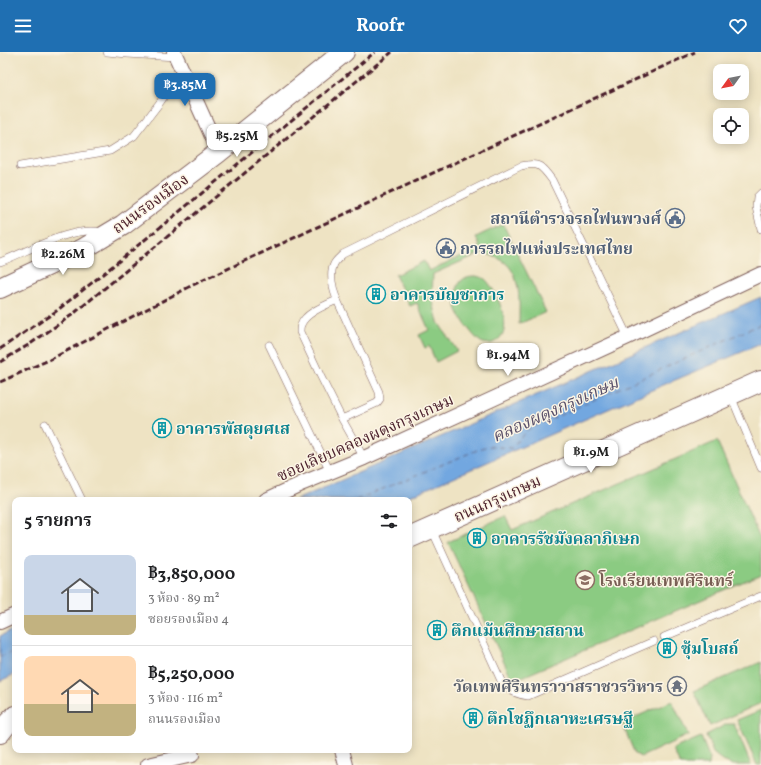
<!DOCTYPE html>
<html lang="th">
<meta charset="utf-8">
<style>
:root{--surface:#fff;--page:#f2f2f2;--text:#202124;--muted:#757577;--line:#e0e0e0;--accent:#1f6fb2}
body{margin:0;font-family:Vollkorn,"Noto Serif Thai",serif;background:var(--page);color:var(--text);height:100vh;display:flex;flex-direction:column;font-size:15px;white-space:nowrap}
*{box-sizing:border-box;margin:0}
p{font-size:13px;color:var(--muted)}
.icon{flex:none;width:22px;height:22px;fill:none;stroke:currentColor;stroke-width:2;stroke-linecap:round;stroke-linejoin:round}
.map{position:relative;flex:1;overflow:hidden}
.side{position:absolute;left:12px;top:445px;width:400px;height:256px;display:flex;flex-direction:column;background:var(--surface);border-radius:8px;box-shadow:0 2px 10px #0003}
.side>*{flex:none}
.needle{width:26px;rotate:237deg}
.tools{position:absolute;left:713px;top:12px;display:grid;gap:8px}
.tools a{display:grid;place-items:center;width:36px;height:36px;border-radius:8px;background:var(--surface);box-shadow:0 2px 10px #0003;font-size:20px}
.price{position:absolute;translate:-50% -34px;padding:0 9px;border-radius:8px;background:#fff;color:#222;font-size:13px;line-height:26px;filter:drop-shadow(0 1px 2px #0008)}
.price::after{content:'';position:absolute;left:50%;top:24px;width:12px;height:9px;margin-left:-6px;background:inherit;clip-path:polygon(0 0,100% 0,50% 100%)}
.price.active{background:var(--accent);color:#fff}
ul{padding:0;list-style:none}
li{display:flex;align-items:center;gap:12px;height:100px;padding:0 12px}
li+li{border-top:1px solid var(--line)}
li span{display:grid;place-items:center;flex:none;width:112px;height:80px;border-radius:8px;color:#555}
li>.icon{margin-inline-start:auto}
span .icon{width:48px;height:48px;fill:#fffc;stroke-width:1}
li b{font-size:17px}
h2{display:flex;justify-content:space-between;align-items:center;height:48px;padding:0 12px;font-size:17px}
header{display:flex;justify-content:space-between;align-items:center;height:52px;padding:0 12px;background:var(--accent);color:#fff;font-size:18px;font-weight:700}
.map>svg:first-child{display:block}
.green{fill:#8bcb82;stroke:#6a7556}
.water{fill:#72a7e0;stroke:#5e6386}
.lines{fill:none;stroke-linecap:round;stroke-linejoin:round}
.ferry{stroke:#584f6a;stroke-width:1;stroke-dasharray:5 4;stroke-linecap:butt}
.lane-casing{stroke:#836460;stroke-width:8}
.street-casing{stroke:#836460;stroke-width:16}
.secondary-casing{stroke:#836460;stroke-width:22}
.lane{stroke:#fff;stroke-width:7}
.street{stroke:#fff;stroke-width:14}
.secondary{stroke:#fff;stroke-width:20}
.rail{stroke:#4a1f2b;stroke-width:3;stroke-dasharray:6 3;stroke-linecap:butt}
.labels{text-anchor:middle;stroke-width:3;stroke-linejoin:round;paint-order:stroke}
.street-label{font-size:16px;fill:#4a1f2b;stroke:#fcf5e5}
.service-label{font-size:16px;font-weight:bold;fill:#4e5e75;stroke:#fcf5e5;text-anchor:end}
.culture-label{font-size:16px;font-weight:bold;fill:#0d838f;stroke:#fcf5e5;text-anchor:start}
.education-label{font-size:16px;font-weight:bold;fill:#785e54;stroke:#fcf5e5;text-anchor:start}
.worship-label{font-size:16px;font-weight:bold;fill:#5b616d;stroke:#fcf5e5;text-anchor:end}
.water-label{font-size:17px;font-style:italic;fill:#584f6a;stroke:#fcf5e5}
</style>
<header><svg class="icon" aria-label="menu" viewBox="0 0 24 24"><path d="M4 6h16M4 12h16M4 18h16"/></svg>Roofr<svg class="icon" aria-label="heart" viewBox="0 0 24 24"><path d="M12 20l-8-8c-3-5 5-10 8-4 3-6 11-1 8 4z"/></svg></header>
<div class="map">
<svg width="761" height="713" viewBox="0 0 761 713">
<rect width="100%" height="100%" fill="#fcf5e5"/>
<filter id="ink" filterUnits="userSpaceOnUse"><feTurbulence type="fractalNoise" baseFrequency=".025" numOctaves="2"/><feDisplacementMap in="SourceGraphic" scale="8" xChannelSelector="R" yChannelSelector="G"/><feConvolveMatrix kernelMatrix="1 2 1 2 8 2 1 2 1" color-interpolation-filters="sRGB"/></filter>
<filter id="wash" filterUnits="userSpaceOnUse"><feTurbulence type="fractalNoise" baseFrequency=".012" numOctaves="4" result="noise"/><feDisplacementMap in="SourceGraphic" scale="16" xChannelSelector="R" yChannelSelector="G"/><feGaussianBlur stdDeviation="0.9" result="paint"/><feColorMatrix in="noise" values="0 0 0 0 0 0 0 0 0 0 0 0 0 0 0 0 0 1.4 0 .05"/><feComposite in="paint" operator="in"/></filter>
<g filter="url(#wash)">
<rect width="100%" height="100%" fill="#eee3c3"/>
<!-- green -->
<path class="green" d="M503,172L546,260L519,272C519,252 522,222 503,209C497,205 489,203 483,200L433,222L432,246L438,270L457,299L436,310L429,294L425,296L419,283L429,278L417,251L410,254L395,223L424,209L429,219L480,195L476,185Z
M476,224C479,225 482,225 485,227C495,236 511,271 502,283C498,290 489,294 481,290C473,285 458,263 456,255C456,253 456,251 456,249C456,239 457,229 467,225C470,224 473,224 476,224Z
M717,389L761,489V522L513,629L448,490L505,464L512,478Z
M761,610V651L710,674L694,639Z
M672,649L688,683L641,705L635,702L622,671Z
M761,658V713H757L737,668Z
M727,672H734L751,713H733L723,709L713,701L706,683Z
M701,685L710,707L709,713H680L673,697Z"/>
<!-- water -->
<path class="water" d="M761,245V292L661,334L401,448H296Z
M15,577V622L0,629V584Z"/>
<g class="lines">
<!-- ferry -->
<path class="ferry" d="M356,448L487,394L511,396L527,378L761,272
M0,605L15,599"/>
</g>
</g>
<g filter="url(#ink)">
<g class="lines">
<defs>
<path id="lane" d="M107,0L127,2L176,5
M20,114L110,99L134,84L161,49L182,18
M761,141L757,145L756,155L761,177
M0,210C29,199 70,174 102,180
M337,248L379,340L380,347L377,351L342,367
M269,293L330,420
M731,344L761,416
M45,372L82,448
M364,406L342,367L320,323L300,280C300,279 300,274 301,273C305,261 326,253 337,248C333,238 329,222 334,212C336,208 340,205 343,202L521,114C539,110 541,113 552,128L628,285
M432,478L503,633C511,640 518,643 528,644L654,589
M664,585L761,544"/>
<path id="street" d="M174,0L219,100
M266,448L303,431L364,406L628,285L761,222
M0,570L15,563
M342,698L346,713
M148,713L192,703"/>
<path id="secondary" d="M0,236L83,197L123,173L219,100L344,0
M409,486L761,329
M0,681L7,672L15,664"/>
</defs>
<!-- lane casing -->
<use href="#lane" class="lane-casing"/>
<!-- street casing -->
<use href="#street" class="street-casing"/>
<!-- secondary casing -->
<use href="#secondary" class="secondary-casing"/>
<!-- lane -->
<use href="#lane" class="lane"/>
<!-- street -->
<use href="#street" class="street"/>
<!-- secondary -->
<use href="#secondary" class="secondary"/>
<!-- rail -->
<path class="rail" d="M0,297L55,260L98,226L375,0
M0,310L30,292L72,263L392,0
M0,330L51,307L193,233L420,127L695,0"/>
</g>
</g>
<!-- icons -->
<defs>
<symbol id="civic-ring" viewBox="-11 -11 22 22"><circle r="9.5" fill="#fcf5e5" stroke="#5c6f8a" stroke-width="1.5"/><path d="M-.6-6.5H3V-4.5H.6V-3L4-1V1h2V6H-6V1h2V-1L-.6-3ZM-1.2 2.5V6h2.4V2.5Z" fill="#5c6f8a"/></symbol>
<symbol id="building-ring" viewBox="-11 -11 22 22"><circle r="9.5" fill="#fcf5e5" stroke="#0f9aa8" stroke-width="1.5"/><path d="M-4-6H4V6H1V3H-1V6H-4ZM-2.5-4.3h1.7v1.8h-1.7ZM.8-4.3h1.7v1.8H.8ZM-2.5-1h1.7V.8h-1.7ZM.8-1h1.7V.8H.8Z" fill="#0f9aa8"/></symbol>
<symbol id="school-ring" viewBox="-11 -11 22 22"><circle r="9.5" fill="#fcf5e5" stroke="#8d6e63" stroke-width="1.5"/><path d="M0-5L7-2L0 1L-7-2ZM-4 1L0 2.5L4 1V4Q0 6-4 4Z" fill="#8d6e63"/></symbol>
<symbol id="temple-ring" viewBox="-11 -11 22 22"><circle r="9.5" fill="#fcf5e5" stroke="#6b7280" stroke-width="1.5"/><path d="M0-6L5-2H3V0L6.5 2.5H4V6H1.5V3h-3V6H-4V2.5H-6.5L-3 0V-2H-5Z" fill="#6b7280"/></symbol>
</defs>
<g fill-rule="evenodd">
<use href="#civic-ring" x="664" y="155" width="22" height="22"/>
<use href="#civic-ring" x="435" y="185" width="22" height="22"/>
<use href="#building-ring" x="365" y="231" width="22" height="22"/>
<use href="#building-ring" x="151" y="365" width="22" height="22"/>
<use href="#building-ring" x="466" y="475" width="22" height="22"/>
<use href="#school-ring" x="574" y="517" width="22" height="22"/>
<use href="#building-ring" x="426" y="567" width="22" height="22"/>
<use href="#building-ring" x="656" y="585" width="22" height="22"/>
<use href="#temple-ring" x="666" y="623" width="22" height="22"/>
<use href="#building-ring" x="462" y="655" width="22" height="22"/>
</g>
<g class="labels">
<!-- street labels -->
<g class="street-label">
<text transform="translate(150 151) rotate(-36)" y="6">ถนนรองเมือง</text>
<text transform="translate(365 385) rotate(-24)" y="6">ซอยเลียบคลองผดุงกรุงเกษม</text>
<text transform="translate(497 446) rotate(-24)" y="6">ถนนกรุงเกษม</text>
</g>
<!-- service labels -->
<g class="service-label">
<text x="661" y="172">สถานีตำรวจรถไฟนพวงศ์</text>
<text x="460" y="202" text-anchor="start">การรถไฟแห่งประเทศไทย</text>
</g>
<!-- culture labels -->
<g class="culture-label">
<text x="390" y="248">อาคารบัญชาการ</text>
<text x="176" y="382">อาคารพัสดุยศเส</text>
<text x="491" y="492">อาคารรัชมังคลาภิเษก</text>
<text x="451" y="584">ตึกแม้นศึกษาสถาน</text>
<text x="681" y="602">ซุ้มโบสถ์</text>
<text x="487" y="672">ตึกโชฏึกเลาหะเศรษฐี</text>
</g>
<!-- education labels -->
<g class="education-label">
<text x="599" y="534">โรงเรียนเทพศิรินทร์</text>
</g>
<!-- worship labels -->
<g class="worship-label">
<text x="663" y="640">วัดเทพศิรินทราวาสราชวรวิหาร</text>
</g>
<!-- water labels -->
<g class="water-label">
<text transform="translate(555 357) rotate(-24)" y="6">คลองผดุงกรุงเกษม</text>
</g>
</g>
</svg>
<div class="tools">
<a><svg class="needle" viewBox="-14 -14 28 28"><path d="M0-13l5 13h-10z" fill="#e53935"/><path d="M0 13l5-13h-10z" fill="#757577"/></svg></a>
<a><svg class="icon" aria-label="locate" viewBox="0 0 24 24"><circle cx="12" cy="12" r="6"/><path d="M12 2v4M12 18v4M2 12h4M18 12h4"/></svg></a>
</div>
<b class="price active" style="left:185px;top:55px">฿3.85M</b>
<b class="price" style="left:237px;top:106px">฿5.25M</b>
<b class="price" style="left:63px;top:224px">฿2.26M</b>
<b class="price" style="left:508px;top:325px">฿1.94M</b>
<b class="price" style="left:591px;top:422px">฿1.9M</b>
<section class="side">
<h2>5 รายการ<svg class="icon" aria-label="filters" viewBox="0 0 24 24"><path d="M4 7h16M4 17h16"/><circle cx="9" cy="7" r="2"/><circle cx="15" cy="17" r="2"/></svg></h2>
<ul>
<li><span style="background:linear-gradient(#c9d6e8 75%,#c2b280 0)"><svg class="icon" aria-label="home" viewBox="0 0 24 24"><path d="M3 11l9-7 9 7M6 9v11h12V9"/></svg></span><div><b>฿3,850,000</b><p>3 ห้อง · 89 m²</p><p>ซอยรองเมือง 4</p></div></li>
<li><span style="background:linear-gradient(#ffd9b3 60%,#c2b280 0)"><svg class="icon" aria-label="home" viewBox="0 0 24 24"><path d="M3 11l9-7 9 7M6 9v11h12V9"/></svg></span><div><b>฿5,250,000</b><p>3 ห้อง · 116 m²</p><p>ถนนรองเมือง</p></div></li>
</ul>
</section>
</div>
